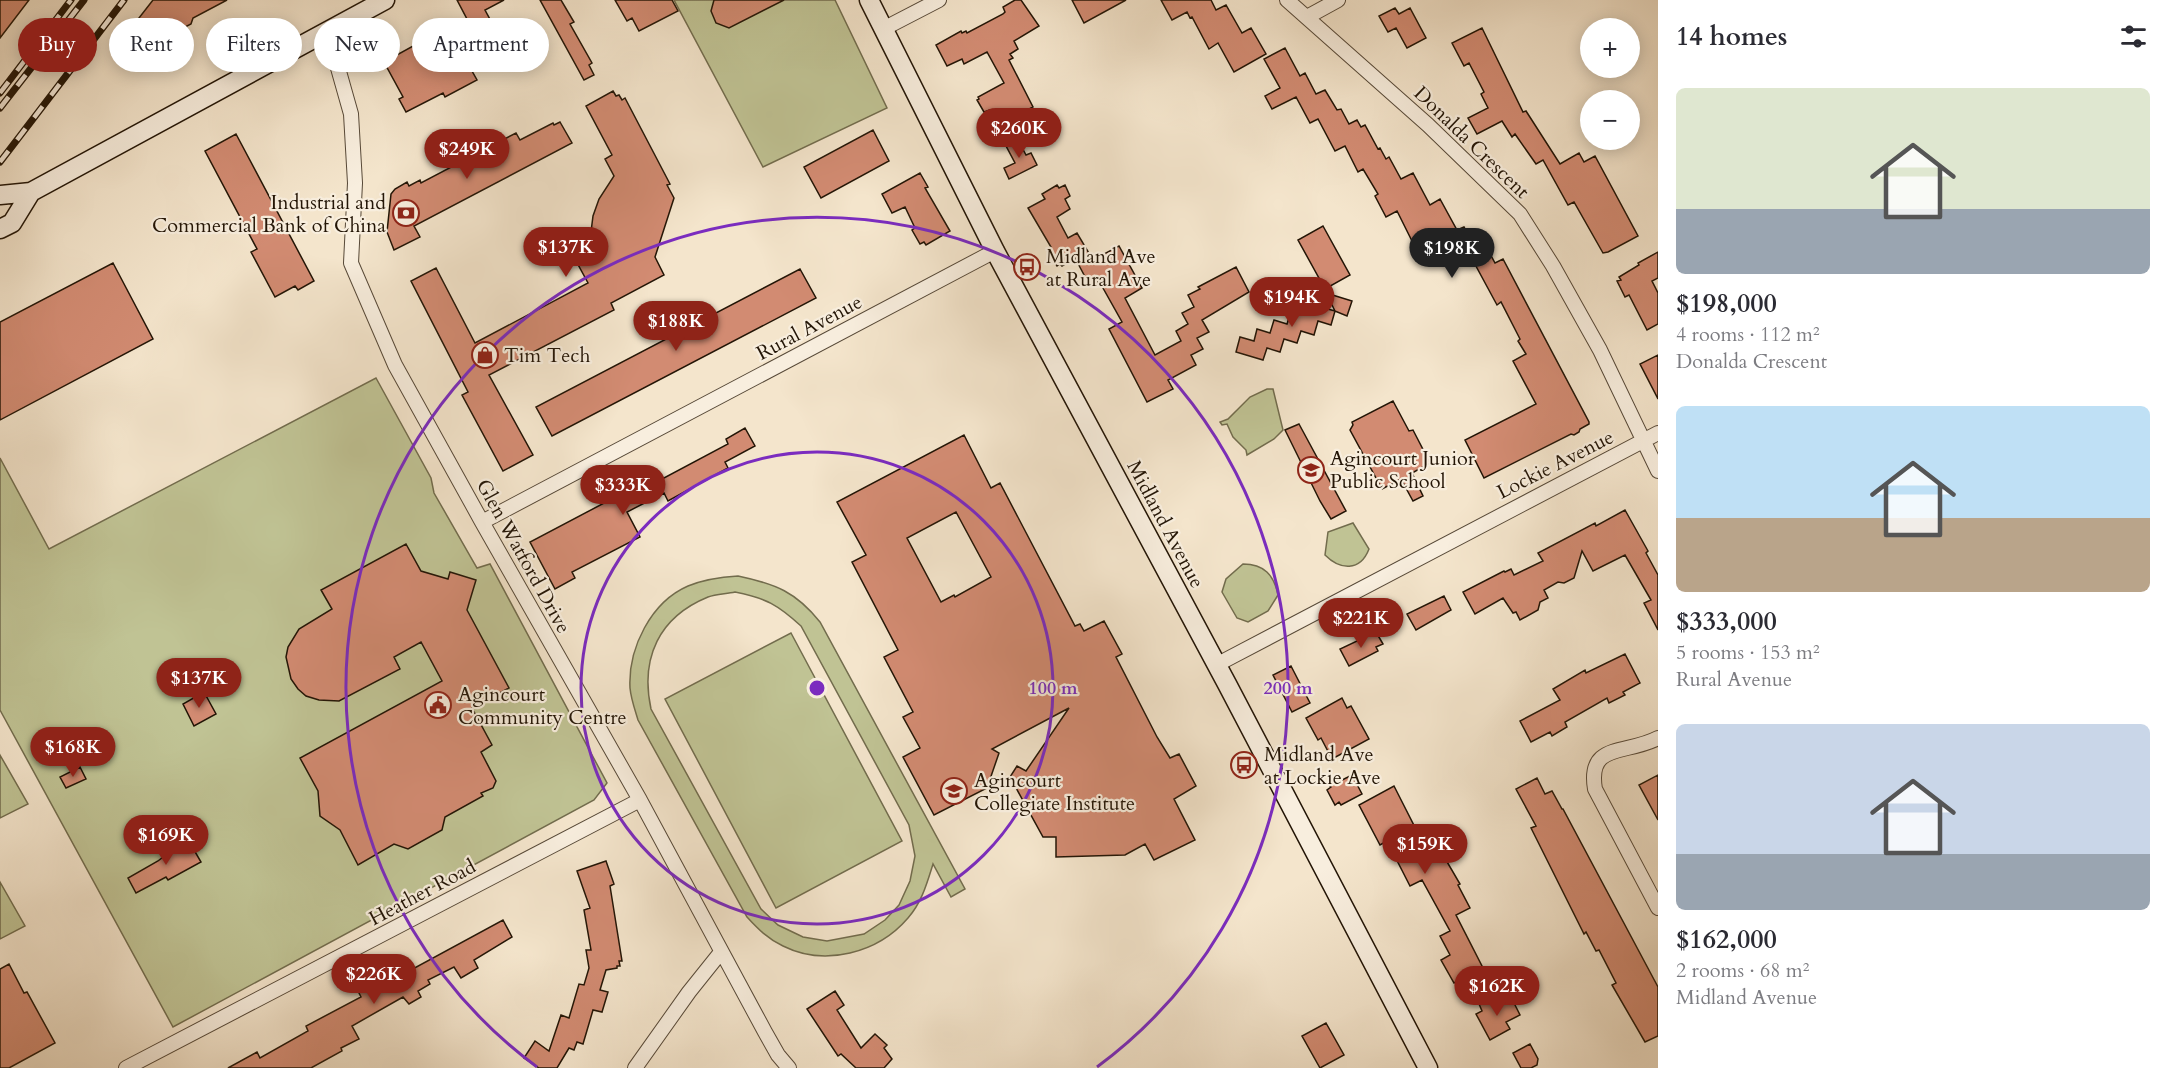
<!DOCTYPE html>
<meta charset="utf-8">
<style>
:root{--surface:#fff;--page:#f7f7f7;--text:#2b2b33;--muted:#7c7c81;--accent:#8f2418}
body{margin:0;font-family:Cardo,serif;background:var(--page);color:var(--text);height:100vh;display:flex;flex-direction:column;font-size:22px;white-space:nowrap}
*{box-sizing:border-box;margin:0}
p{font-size:20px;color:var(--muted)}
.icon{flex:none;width:33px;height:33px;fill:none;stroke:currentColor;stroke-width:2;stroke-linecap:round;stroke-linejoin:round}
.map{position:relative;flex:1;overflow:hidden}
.details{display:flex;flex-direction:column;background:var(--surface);width:510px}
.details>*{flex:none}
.guide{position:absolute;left:18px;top:18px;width:570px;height:54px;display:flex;gap:12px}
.controls{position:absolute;left:1580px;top:18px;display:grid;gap:12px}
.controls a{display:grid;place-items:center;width:60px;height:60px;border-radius:50%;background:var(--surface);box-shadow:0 3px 15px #0003;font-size:30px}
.price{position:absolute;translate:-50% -51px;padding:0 14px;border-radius:21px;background:var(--accent);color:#fff;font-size:20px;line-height:39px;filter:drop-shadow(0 2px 3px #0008)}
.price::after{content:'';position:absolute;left:50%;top:36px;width:18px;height:14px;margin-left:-9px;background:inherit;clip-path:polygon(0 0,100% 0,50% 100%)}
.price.on{background:#222;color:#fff}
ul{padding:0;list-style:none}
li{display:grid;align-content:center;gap:12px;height:318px;padding:0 18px}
li span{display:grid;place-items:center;height:186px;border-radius:9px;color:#555}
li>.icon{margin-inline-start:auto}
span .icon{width:108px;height:108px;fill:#fffc;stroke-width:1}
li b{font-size:26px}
h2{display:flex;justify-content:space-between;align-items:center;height:72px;padding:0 18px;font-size:26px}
.pill{padding:0 21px;border-radius:27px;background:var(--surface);box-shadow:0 3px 15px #0003;font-size:21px;line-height:54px}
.pill.on{background:var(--accent);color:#fff}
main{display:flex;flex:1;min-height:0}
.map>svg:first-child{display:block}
.green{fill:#c0c394;stroke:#726c4d;stroke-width:1.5;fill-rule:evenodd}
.building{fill:#d28b72;stroke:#231506;stroke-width:1.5;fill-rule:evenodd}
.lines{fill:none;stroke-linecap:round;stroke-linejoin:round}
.minor-casing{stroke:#574938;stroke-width:16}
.secondary-casing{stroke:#231506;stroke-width:21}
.minor{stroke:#f8eede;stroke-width:14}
.secondary{stroke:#f8eede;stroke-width:18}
.rail-casing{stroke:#231506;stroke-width:7}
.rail{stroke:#f8eede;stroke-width:4.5;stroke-dasharray:14;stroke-linecap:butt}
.ring{fill:none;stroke:#7b2cbf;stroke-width:3}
.labels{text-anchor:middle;stroke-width:4.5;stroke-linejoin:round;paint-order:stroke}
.street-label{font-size:20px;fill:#231506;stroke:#f8eede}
.poi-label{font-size:20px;fill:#231506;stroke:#f8eede;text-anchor:start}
.centre{fill:#7b2cbf;stroke:#f8eede;stroke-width:3}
.ring-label{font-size:18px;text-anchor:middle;font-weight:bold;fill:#7b2cbf;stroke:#f8eede;stroke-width:4.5;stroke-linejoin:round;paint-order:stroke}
</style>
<main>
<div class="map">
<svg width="1658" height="1068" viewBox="0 0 1658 1068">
<rect width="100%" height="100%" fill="#f4e5cc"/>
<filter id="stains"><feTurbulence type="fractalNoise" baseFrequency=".00333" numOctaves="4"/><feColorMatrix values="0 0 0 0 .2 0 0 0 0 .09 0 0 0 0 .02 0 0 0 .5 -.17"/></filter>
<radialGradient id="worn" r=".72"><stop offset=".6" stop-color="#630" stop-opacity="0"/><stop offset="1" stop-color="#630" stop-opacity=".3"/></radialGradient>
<!-- green -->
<path class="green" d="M674,0H835L887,108L763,167Z
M376,378L431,478L434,493L477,568L490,564L607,783L594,800L173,1027L0,710V458L49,549Z
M1267,389H1273L1283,430L1274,439L1247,455L1246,450L1233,437L1227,424L1222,425L1220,422L1228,419L1250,397Z
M1353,523L1369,549C1360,572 1340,570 1325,555L1328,532Z
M1243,564C1264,564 1274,575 1278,595L1268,611L1248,622L1237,618L1222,592L1226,579Z
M738,576C776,584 796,592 820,622L965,889L951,897L933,864C927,883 922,902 908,918C878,953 825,967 783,946C768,939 758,929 747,917L638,720C635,710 631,699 630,688C628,648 651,602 688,586C705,579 721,577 738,576ZM735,592C766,598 778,605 801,626L909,825L915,856L910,881L899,905L885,920L864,934L827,941L803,937L778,925L761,909L651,709C640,658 659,617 708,597C716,594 726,594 735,592Z
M791,633L902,841L776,908L665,699Z
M0,755L28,804L0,818Z
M0,882L25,926L0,939Z"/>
<!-- building -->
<path class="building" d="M0,0H29L0,38Z
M153,0H227L193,18L191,24L129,56L121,41Z
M457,0H504L485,10L499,36L463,55L477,80L445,97L443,93L406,112L399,99L403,97L384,62L442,30L479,42Z
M540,0H561L574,22L570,24L592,63L589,65L594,75L584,80Z
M615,0H672L678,11L639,31L632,18L627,21Z
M714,0H784L729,28L716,23L711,11Z
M1015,0H1021L1039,26L1014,41L1018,49L1010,54L1013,58L1009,60L1033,107L998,125L990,110L984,112L977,100L979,99L978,97L1004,83L987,52L964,64L962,59L947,66L936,45L961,31L962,33L966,31L967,33L1003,14L1005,12L1003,7Z
M1072,0H1126L1084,23Z
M1161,0H1211L1216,10L1226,5L1242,33L1251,28L1266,54L1234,72L1218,43L1209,49L1192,17L1190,18L1187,12L1172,20Z
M1395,8L1399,14L1410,8L1426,38L1407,48L1396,28L1388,32L1379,16Z
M1482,28L1523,112L1526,111L1560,164L1579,153L1584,162L1595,156L1638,236L1608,252L1603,253L1574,202L1568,205L1543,160L1536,164L1515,134L1512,137L1502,121L1477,134L1468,118L1488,108L1481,94L1484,92L1469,63L1464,66L1452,43Z
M1285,48L1300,76L1305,73L1316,94L1325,90L1337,110L1341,109L1349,124L1357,120L1361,127L1365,125L1378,149L1380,148L1386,159L1389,157L1401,179L1413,173L1430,205L1440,199L1457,230L1464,227L1471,240L1480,235L1495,263L1503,259L1589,422V424L1580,429L1579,432L1574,435L1571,434L1484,478L1465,440L1536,404L1513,361L1526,354L1518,341L1520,339L1501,302L1497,305L1471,257L1450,266L1435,238L1432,239L1429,234L1413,243L1397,211L1386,217L1375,196L1378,194L1363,169L1358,172L1345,146L1335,151L1318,119L1310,123L1296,97L1272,109L1265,96L1280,88L1264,59Z
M613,91L616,96L619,95L622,100L625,98L670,184L667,185L674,198L655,257L664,275L611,303L614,310L489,375L533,455L503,471L462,395L468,392L411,281L436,268L475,343L588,283L575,259L592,250L591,232L593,216L599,199L614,176L605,159L612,155L586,106Z
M560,122L572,143L414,226L420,237L394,250L387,232L391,194L395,189L407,182L409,186L420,180L421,183L516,133L520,140L553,123L554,125Z
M873,130L889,161L821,198L804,167Z
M236,134L314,281L298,290L295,286L275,297L251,252L257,249L205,151Z
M1017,138L1026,155L1031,153L1037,165L1009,179L1004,168L1015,163L1005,144Z
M920,173L928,187L925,188L950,231L926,245L924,242L920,244L912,230L915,228L905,207L892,213L882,194Z
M1057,185L1059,188L1065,185L1070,196L1065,199L1070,209L1057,217L1068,238L1077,233L1093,260L1119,246L1142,288L1125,298L1155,355L1181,341L1176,331L1188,324L1182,313L1194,307L1188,295L1200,289L1198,287L1236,267L1249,292L1202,320L1209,332L1197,338L1203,349L1191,355L1196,365L1168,380L1173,389L1147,402L1109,329L1122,322L1099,281L1090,286L1075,258L1062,266L1060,264L1057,266L1047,250L1051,247L1028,208L1045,199L1042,194Z
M1323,226L1350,275L1325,289L1298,240Z
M1658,252V278L1652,281L1658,293V324L1647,330L1629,295L1625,297L1617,281L1621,280L1619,277L1639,265L1638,263Z
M113,263L153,339L0,420V322Z
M800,269L816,298L552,436L536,407Z
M1326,293L1352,301L1347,316L1335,311L1331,325L1318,321L1314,335L1301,331L1297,343L1284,339L1280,352L1267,348L1263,360L1236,352L1240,337L1254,341L1257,329L1270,333L1274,320L1287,324L1291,311L1303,315L1307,303L1335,311Z
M1658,355V399L1640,364Z
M1393,401L1409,431L1413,430L1430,463L1412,473L1423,496L1413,501L1401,479L1382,489L1350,430L1353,425L1352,422Z
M1299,424L1346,511L1331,519L1320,501L1285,430Z
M745,428L755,446L725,462L728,468L668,501L664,493L627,512L640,537L572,572L575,578L555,589L530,542L646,481L649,486L728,444L726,439Z
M964,435L991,488L1000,483L1075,626L1080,624L1084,631L1104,621L1122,654L1116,657L1157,737L1170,758L1179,754L1196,786L1174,799L1195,840L1154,860L1145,844L1125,855L1056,857V837H1043L1010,777L1017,766L1026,771L1069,708L992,749L999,753L987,788L934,815L903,757L920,748L903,717L913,712L884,657L898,650L852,562L866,555L837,502ZM956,512L991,577L955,597L954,595L941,602L907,538Z
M1625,510L1648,551L1646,553L1658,575V630L1644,603L1651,600L1625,555L1593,571L1582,551L1574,578L1564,583L1558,582L1544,590L1548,598L1540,602L1538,610L1520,620L1516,612L1513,613L1503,598L1475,614L1463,592L1504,571L1505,572L1511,569L1514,575L1543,561L1538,553L1595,523L1596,526Z
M406,544L421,571L448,579L450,572L476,580L467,610L509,688L472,708L492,745L481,752L496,781L493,788L481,793L483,796L445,817L442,830L408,849L394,844L358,865L340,830L320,816L318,791L300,758L442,681L421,642L394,657L400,669L339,701L319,700L306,696L298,689L291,679L286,657L288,647L299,629L332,609L321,590Z
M1444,596L1451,610L1416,630L1407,614Z
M1376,632L1383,644L1376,647L1378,651L1349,666L1340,649Z
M1625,654L1640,683L1623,692L1625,695L1609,703L1607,698L1565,722L1567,727L1552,736L1550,732L1531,742L1520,721L1560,700L1553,689L1585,670L1586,673Z
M1291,666L1310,703L1292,712L1273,675Z
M204,692L216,714L194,726L183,704Z
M1342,698L1347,708L1351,706L1369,739L1332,759L1321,738L1318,740L1306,718Z
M80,767L86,779L66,788L60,777Z
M1352,775L1362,794L1341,805L1339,802L1335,805L1327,790L1331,787L1330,786Z
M1658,775V820L1639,785Z
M1537,778L1545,794L1552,791L1562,809H1563L1658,987V1036L1645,1042L1612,985L1616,983L1599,950L1596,951L1586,932L1584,934L1531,828L1536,826L1516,789Z
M1394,786L1424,845L1429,843L1433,851L1439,848L1460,884L1458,885L1470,908L1456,915L1483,968L1454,983L1441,960L1450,955L1440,936L1450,931L1422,880L1410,886L1387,841L1380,845L1359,805Z
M182,841L185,846L190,843L201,862L168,880L166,877L136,893L128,878L158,861L163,857L160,852Z
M606,861L614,884L610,886L622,961H619L620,966H617V968L606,970L600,990L608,992L602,1012L593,1010L583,1044L577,1042L574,1050L569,1048L557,1068H539L524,1058L535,1041L549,1051L561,1015L569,1018L579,984L584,985L589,968L586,950H591L584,910L590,908L577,871Z
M503,920L512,937L474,960L478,968L461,978L454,967L428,980L430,984L418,991L421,997L409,1004L403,997L352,1026L359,1039L341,1048L342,1051L311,1068H228L257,1052L260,1058L308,1031L306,1026L361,997L358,991L384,977L387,983Z
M9,964L24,993L27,992L55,1043L9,1068H0V969Z
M835,991L844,1005L837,1010L861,1048L875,1034L887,1045L884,1048L892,1059L884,1068H856L841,1054L838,1056L807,1009Z
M1492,998L1498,1007L1512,999L1520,1015L1506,1022L1510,1029L1490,1040L1476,1014L1482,1011L1479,1004Z
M1326,1023L1344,1055L1320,1068L1302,1036Z
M1530,1044L1538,1059L1537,1065L1531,1068H1521L1513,1053Z"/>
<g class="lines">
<defs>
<path id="minor" d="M1287,0L1428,125L1520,214L1553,266L1600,350L1658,471
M1307,17L1338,0
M883,29L939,0
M324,33L338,68L351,114L355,183L351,263L395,365L482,522L640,800L765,1032L778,1055L789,1068
M482,522L995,251
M1216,665L1658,433
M1658,738C1626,755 1587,742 1595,789L1658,908
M126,1068L640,800
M635,1068L689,992L721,952"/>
<path id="secondary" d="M869,0L995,251L1227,684L1428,1068
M0,195L31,192L385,0
M0,229L12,223L31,192"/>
</defs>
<!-- minor casing -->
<use href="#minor" class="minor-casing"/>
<!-- secondary casing -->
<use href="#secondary" class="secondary-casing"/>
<!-- minor -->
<use href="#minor" class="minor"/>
<!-- secondary -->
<use href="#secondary" class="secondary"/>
<defs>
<path id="rail" d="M0,93L71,0
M0,108L84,0
M0,162L124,0"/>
</defs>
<!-- rail casing -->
<use href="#rail" class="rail-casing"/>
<!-- rail -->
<use href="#rail" class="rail"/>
</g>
<!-- distance rings -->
<g class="ring">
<circle cx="817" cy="688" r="236"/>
<path d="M537 1067A471 471 0 1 1 1097 1067"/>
</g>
<!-- icons -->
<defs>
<symbol id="bank-ring" viewBox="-11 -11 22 22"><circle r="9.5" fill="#f8eede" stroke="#8f2418" stroke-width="1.5"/><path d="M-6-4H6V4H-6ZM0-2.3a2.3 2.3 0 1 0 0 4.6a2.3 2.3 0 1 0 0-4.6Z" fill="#8f2418"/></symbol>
<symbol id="bus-ring" viewBox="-11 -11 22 22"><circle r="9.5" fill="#f8eede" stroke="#8f2418" stroke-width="1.5"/><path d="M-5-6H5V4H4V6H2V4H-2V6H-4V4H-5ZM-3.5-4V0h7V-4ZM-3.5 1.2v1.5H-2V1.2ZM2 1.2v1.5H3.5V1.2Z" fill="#8f2418"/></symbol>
<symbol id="shop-ring" viewBox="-11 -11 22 22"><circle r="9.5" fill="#f8eede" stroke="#8f2418" stroke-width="1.5"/><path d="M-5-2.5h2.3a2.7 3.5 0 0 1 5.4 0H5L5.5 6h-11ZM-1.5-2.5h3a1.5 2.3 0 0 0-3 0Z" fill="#8f2418"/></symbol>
<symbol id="school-ring" viewBox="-11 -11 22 22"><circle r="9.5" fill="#f8eede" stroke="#8f2418" stroke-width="1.5"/><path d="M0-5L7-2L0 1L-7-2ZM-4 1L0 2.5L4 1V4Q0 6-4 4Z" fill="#8f2418"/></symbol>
<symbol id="civic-ring" viewBox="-11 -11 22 22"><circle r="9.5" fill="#f8eede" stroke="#8f2418" stroke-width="1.5"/><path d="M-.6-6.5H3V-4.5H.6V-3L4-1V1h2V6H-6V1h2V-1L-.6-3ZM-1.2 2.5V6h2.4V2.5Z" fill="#8f2418"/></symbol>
</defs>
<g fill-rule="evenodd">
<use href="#bank-ring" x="391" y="198" width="30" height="30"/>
<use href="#bus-ring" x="1012" y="252" width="30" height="30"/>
<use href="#shop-ring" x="470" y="340" width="30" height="30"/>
<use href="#school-ring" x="1296" y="455" width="30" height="30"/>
<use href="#civic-ring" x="423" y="690" width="30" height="30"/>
<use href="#bus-ring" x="1229" y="750" width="30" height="30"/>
<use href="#school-ring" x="939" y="776" width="30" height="30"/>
</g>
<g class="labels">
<!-- street labels -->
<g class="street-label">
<text transform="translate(1472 142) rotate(44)" y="7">Donalda Crescent</text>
<text transform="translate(809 327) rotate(-28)" y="7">Rural Avenue</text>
<text transform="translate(1555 464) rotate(-27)" y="7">Lockie Avenue</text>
<text transform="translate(1166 524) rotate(62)" y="7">Midland Avenue</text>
<text transform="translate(524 556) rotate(61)" y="7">Glen Watford Drive</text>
<text transform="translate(422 892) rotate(-28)" y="7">Heather Road</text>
</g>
<!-- poi labels -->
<g class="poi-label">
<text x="386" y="209" text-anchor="end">Industrial and<tspan x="386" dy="23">Commercial Bank of China</tspan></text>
<text x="1046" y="263">Midland Ave<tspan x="1046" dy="23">at Rural Ave</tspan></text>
<text x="504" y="362">Tim Tech</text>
<text x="1330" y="465">Agincourt Junior<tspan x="1330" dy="23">Public School</tspan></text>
<text x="458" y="701">Agincourt<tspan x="458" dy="23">Community Centre</tspan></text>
<text x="1264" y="761">Midland Ave<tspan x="1264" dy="23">at Lockie Ave</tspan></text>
<text x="974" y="787">Agincourt<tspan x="974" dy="23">Collegiate Institute</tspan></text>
</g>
</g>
<circle cx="817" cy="688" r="9" class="centre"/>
<g class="ring-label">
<text x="1053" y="694">100 m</text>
<text x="1288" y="694">200 m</text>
</g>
<rect width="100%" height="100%" filter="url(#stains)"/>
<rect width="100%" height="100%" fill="url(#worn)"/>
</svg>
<div class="controls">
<a>+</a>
<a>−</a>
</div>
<b class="price" style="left:1019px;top:159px">$260K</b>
<b class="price" style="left:467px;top:180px">$249K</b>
<b class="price" style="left:566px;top:278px">$137K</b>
<b class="price on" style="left:1452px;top:279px">$198K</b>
<b class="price" style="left:1292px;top:328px">$194K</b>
<b class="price" style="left:676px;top:352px">$188K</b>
<b class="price" style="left:623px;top:516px">$333K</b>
<b class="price" style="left:1361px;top:649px">$221K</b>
<b class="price" style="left:199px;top:709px">$137K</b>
<b class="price" style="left:73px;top:778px">$168K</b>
<b class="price" style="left:166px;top:866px">$169K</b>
<b class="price" style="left:1425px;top:875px">$159K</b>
<b class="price" style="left:374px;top:1005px">$226K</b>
<b class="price" style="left:1497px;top:1017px">$162K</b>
<div class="guide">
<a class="pill on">Buy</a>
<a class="pill">Rent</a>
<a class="pill">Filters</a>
<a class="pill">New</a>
<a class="pill">Apartment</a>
</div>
</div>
<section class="details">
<h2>14 homes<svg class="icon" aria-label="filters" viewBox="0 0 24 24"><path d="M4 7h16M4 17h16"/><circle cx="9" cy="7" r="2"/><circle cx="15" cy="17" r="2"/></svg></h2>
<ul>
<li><span style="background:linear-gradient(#dfe7d0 65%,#9aa5b1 0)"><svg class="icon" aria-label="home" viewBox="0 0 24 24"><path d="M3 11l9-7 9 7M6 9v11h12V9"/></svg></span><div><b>$198,000</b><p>4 rooms · 112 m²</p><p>Donalda Crescent</p></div></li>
<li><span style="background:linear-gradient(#bfe0f5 60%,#b9a48a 0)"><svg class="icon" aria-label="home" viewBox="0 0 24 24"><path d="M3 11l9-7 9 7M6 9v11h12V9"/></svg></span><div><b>$333,000</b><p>5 rooms · 153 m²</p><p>Rural Avenue</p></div></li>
<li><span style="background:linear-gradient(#c9d6e8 70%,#9aa5b1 0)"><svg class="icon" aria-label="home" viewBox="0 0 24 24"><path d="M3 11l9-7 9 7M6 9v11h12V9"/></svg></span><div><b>$162,000</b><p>2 rooms · 68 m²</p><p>Midland Avenue</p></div></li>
</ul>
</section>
</main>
